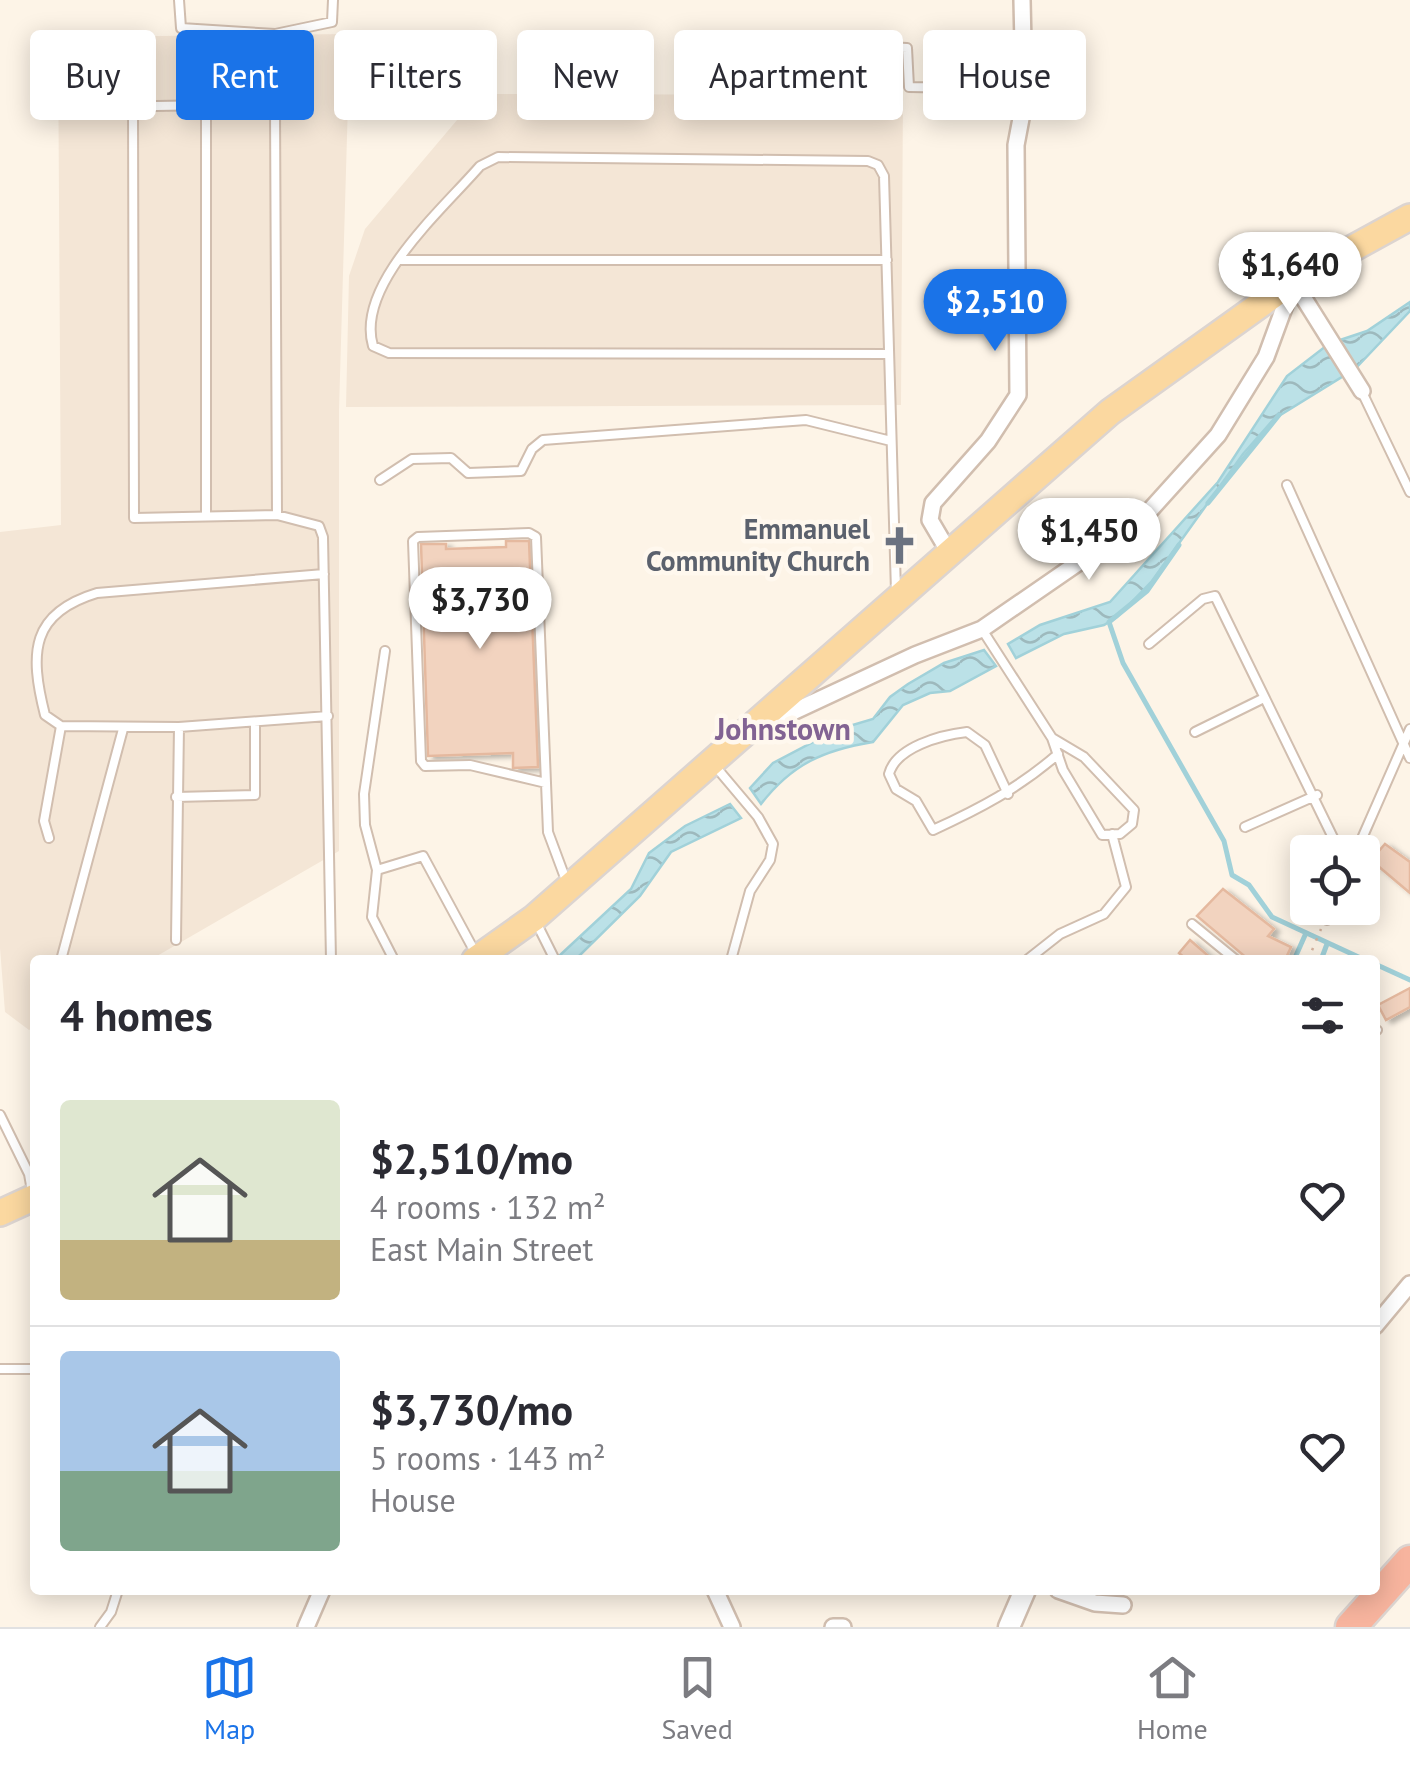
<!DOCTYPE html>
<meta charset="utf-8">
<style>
:root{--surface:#fff;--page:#f7f7f7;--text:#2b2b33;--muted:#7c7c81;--line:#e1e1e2;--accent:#1a73e8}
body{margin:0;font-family:"PT Sans",sans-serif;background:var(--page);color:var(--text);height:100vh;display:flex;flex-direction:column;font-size:38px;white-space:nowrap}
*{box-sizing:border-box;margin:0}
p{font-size:32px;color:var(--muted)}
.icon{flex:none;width:55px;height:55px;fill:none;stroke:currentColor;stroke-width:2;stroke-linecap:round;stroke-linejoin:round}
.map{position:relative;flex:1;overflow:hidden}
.side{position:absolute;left:30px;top:955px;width:1350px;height:640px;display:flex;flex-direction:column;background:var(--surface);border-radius:10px;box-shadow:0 5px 25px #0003}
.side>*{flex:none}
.hud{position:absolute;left:30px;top:30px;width:1350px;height:90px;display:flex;gap:20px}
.controls{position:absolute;left:1290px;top:835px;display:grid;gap:20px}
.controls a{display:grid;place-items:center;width:90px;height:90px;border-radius:10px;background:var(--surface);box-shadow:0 5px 25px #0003;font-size:50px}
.price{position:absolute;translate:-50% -85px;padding:0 22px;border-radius:35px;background:#fff;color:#222;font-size:32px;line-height:65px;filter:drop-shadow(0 2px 5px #0008)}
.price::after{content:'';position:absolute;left:50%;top:60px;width:30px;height:22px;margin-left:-15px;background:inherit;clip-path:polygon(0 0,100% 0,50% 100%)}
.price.on{background:var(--accent);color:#fff}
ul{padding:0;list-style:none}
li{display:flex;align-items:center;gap:30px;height:250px;padding:0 30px}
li+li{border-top:2px solid var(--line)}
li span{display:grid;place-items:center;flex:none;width:280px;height:200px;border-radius:10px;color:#555}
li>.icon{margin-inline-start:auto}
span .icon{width:120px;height:120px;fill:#fffc;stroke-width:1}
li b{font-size:42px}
h2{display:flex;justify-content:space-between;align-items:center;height:120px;padding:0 30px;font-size:42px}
.chip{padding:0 35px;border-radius:10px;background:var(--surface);box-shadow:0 5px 25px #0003;font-size:35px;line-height:90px}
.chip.on{background:var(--accent);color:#fff}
.tabs{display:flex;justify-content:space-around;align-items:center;height:140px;border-top:2px solid var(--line);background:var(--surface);font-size:28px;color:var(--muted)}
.tabs a{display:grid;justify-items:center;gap:5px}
.tabs .on{color:var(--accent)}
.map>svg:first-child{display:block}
.residential{fill:#f4e6d6}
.water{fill:url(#water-waves);stroke:#a1d1d9;stroke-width:2.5}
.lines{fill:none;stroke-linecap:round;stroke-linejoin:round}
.stream{stroke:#a1d1d9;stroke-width:5}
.building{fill:#f2d3bf;stroke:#e5b99f;stroke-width:2.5;filter:url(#shadow)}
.service-casing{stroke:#d1beaf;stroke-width:12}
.minor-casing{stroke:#d1beaf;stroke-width:20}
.tertiary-casing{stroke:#d1beaf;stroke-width:25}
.primary-casing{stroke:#dcd4d0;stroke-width:30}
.motorway-casing{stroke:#dcd4d0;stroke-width:35}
.path{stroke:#d8b6a1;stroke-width:2.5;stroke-dasharray:2.5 8;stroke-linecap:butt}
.service{stroke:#fff;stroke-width:8}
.minor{stroke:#fff;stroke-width:15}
.tertiary{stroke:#fff;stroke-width:20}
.primary{stroke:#fbd8a0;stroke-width:25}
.motorway{stroke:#f7b49e;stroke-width:30}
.labels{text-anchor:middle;stroke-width:9;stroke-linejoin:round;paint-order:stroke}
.worship-label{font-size:28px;font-weight:bold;fill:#5b616d;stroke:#fff8ee;text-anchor:end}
.neighbourhood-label{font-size:30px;font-weight:bold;fill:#826393;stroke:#fff8ee}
</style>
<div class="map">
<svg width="1410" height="1627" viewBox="0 0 1410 1627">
<defs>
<pattern id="water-waves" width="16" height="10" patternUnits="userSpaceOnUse" patternTransform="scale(2.5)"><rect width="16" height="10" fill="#bbe1e7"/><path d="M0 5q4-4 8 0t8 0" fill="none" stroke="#9db9bd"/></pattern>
<filter id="shadow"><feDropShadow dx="5.5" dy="3" stdDeviation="2.5" flood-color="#0004"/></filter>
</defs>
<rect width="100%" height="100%" fill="#fdf4e7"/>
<!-- residential -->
<path class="residential" d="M350,34L339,410V851L150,960H35V1027L29,1030L5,1012L0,948V532L61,525L58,37Z
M479,94L903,95L901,405L346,407L349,276L365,229Z"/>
<!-- water -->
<path class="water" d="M1410,302V311L1356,368L1340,340L1367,331Z
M1326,346L1345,375L1274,419L1243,454L1152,581L1117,617L1104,625L1064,634L1016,658L1008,644L1040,625L1110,602L1218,482L1287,376Z
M984,650L996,666L950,691L930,693L903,705L873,742C824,750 792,764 761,804L750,788L773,763L836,730L873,719L890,697L908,684L944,663Z
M730,804L741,818L671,852L640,896L575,960H560L558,957L631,889L649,853L685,826Z"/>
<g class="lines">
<!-- stream -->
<path class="stream" d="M1208,503L1279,415
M1179,545L1147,591L1109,622L1123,663L1224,841L1232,875L1249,885L1272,917L1365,960
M1294,960L1306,933
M1321,960L1327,944
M1375,964L1410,980"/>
</g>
<!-- building -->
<path class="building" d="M506,541H529L538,767L513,768V753L428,756L421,544H446V549L506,547Z
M1385,844L1410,862V893L1371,860Z
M1223,889L1274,929L1268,936L1291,947L1285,960H1249L1197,916Z
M1190,940L1213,960H1187L1179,953Z
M1410,988V1007L1386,1020L1378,1005Z"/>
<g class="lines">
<defs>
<path id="service" d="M179,0L181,28L275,34L332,22L333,0
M847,45L907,48L909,87L1024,89
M99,107L264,104L275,108L277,515
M133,107L134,518L277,515L319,526L323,537L331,960
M206,107V515
M399,260H887
M889,354L389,353L373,346C355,285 443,209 480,166L498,157L868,161L878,165L884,176L896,592
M1362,392L1410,492
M380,480L412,459L451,458L468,473L521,471L532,449L543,440L806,420L891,441
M1287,485L1410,758
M324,574L97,593C31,613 29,652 45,715L61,726L179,727L328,716
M983,631L1052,738L1084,757L1134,810L1132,824L1120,834L1102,835L1063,770L1052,738
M1149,644L1203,599L1215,596L1340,852
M1195,732L1262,699
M715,766L758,817L773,844L770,860L750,891L731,960
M546,783L536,537L529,533L418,537L413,541L421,761L425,766L470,765L546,783L548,832L567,883
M1008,794L985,745L967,732C941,735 896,747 889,774L896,789L916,801L933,830C979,809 1019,788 1058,754
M176,797L255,795V722
M1245,827L1317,795
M49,838L44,821L61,726
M1356,852L1410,729
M377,870L365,825L364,794L385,651
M1327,920L1332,908
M536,922L555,960
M1192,924L1236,960
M176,940L179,727
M61,960L123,729
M394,960L372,917L377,870L423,856L476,954
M1027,960L1060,934L1104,914L1126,887L1112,834
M1375,1029L1377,1030
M0,1115L29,1174L32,1191
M0,1369H35
M100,1627L111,1612L118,1590"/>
<path id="minor" d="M1022,0L1024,89
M1293,281L1362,391
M950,554L930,520L933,503L988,441L1018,395L1016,145L1023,108
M765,725L915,655L982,629L1143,518L1218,435L1266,357L1292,286
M1375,1326L1410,1284
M715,1590L732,1627
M1058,1590L1095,1603L1123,1605
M306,1627L322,1590
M833,1627H843"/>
<path id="tertiary" d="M1009,1627L1025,1590"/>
<path id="primary" d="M475,960L534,918L1110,412L1293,281L1410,217
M0,1213L35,1197"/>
<path id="motorway" d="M1351,1627L1410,1561"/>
</defs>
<!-- service casing -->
<use href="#service" class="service-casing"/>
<!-- minor casing -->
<use href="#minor" class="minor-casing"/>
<!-- tertiary casing -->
<use href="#tertiary" class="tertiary-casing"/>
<!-- primary casing -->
<use href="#primary" class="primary-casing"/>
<!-- motorway casing -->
<use href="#motorway" class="motorway-casing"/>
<!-- path -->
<path class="path" d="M1308,960L1321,929"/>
<!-- service -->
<use href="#service" class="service"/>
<!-- minor -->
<use href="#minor" class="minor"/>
<!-- tertiary -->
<use href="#tertiary" class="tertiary"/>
<!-- primary -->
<use href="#primary" class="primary"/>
<!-- motorway -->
<use href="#motorway" class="motorway"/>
</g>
<!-- icons -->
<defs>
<symbol id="church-bare" viewBox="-9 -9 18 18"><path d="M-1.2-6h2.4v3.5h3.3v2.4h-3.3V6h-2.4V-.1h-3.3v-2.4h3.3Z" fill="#6b7280" stroke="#fff8ee" stroke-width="2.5" paint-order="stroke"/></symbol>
</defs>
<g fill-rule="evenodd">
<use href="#church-bare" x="872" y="518" width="55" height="55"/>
</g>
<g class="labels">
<!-- worship labels -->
<g class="worship-label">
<text x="870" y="539">Emmanuel<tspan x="870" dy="32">Community Church</tspan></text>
</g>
<!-- neighbourhood labels -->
<g class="neighbourhood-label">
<text x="783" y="740">Johnstown</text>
</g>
</g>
</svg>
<div class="controls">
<a><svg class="icon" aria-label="locate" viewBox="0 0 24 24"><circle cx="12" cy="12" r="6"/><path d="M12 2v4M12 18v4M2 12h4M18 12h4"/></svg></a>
</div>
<b class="price" style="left:1290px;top:317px">$1,640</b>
<b class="price on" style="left:995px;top:354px">$2,510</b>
<b class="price" style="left:1089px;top:583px">$1,450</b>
<b class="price" style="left:480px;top:652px">$3,730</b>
<div class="hud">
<a class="chip">Buy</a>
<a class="chip on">Rent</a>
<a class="chip">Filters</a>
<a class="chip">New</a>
<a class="chip">Apartment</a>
<a class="chip">House</a>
</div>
<section class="side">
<h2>4 homes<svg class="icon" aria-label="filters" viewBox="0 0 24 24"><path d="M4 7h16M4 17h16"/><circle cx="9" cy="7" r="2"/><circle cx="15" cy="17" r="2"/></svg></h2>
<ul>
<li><span style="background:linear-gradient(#dfe7d0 70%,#c2b280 0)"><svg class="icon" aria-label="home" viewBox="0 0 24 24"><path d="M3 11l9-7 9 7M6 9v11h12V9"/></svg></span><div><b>$2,510/mo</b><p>4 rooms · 132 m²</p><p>East Main Street</p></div><svg class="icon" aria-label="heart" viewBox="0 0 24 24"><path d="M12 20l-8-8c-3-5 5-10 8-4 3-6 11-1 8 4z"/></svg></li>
<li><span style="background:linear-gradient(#a9c7e8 60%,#7fa58c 0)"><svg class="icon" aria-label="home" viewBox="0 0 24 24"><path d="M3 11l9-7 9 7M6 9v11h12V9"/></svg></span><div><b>$3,730/mo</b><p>5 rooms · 143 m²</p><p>House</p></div><svg class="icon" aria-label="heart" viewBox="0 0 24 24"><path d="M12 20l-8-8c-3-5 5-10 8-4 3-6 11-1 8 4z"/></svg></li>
</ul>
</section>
</div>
<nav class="tabs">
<a class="on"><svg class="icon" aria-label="map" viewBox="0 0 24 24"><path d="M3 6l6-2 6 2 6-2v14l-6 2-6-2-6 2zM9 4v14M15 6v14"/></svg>Map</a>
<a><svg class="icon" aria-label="saved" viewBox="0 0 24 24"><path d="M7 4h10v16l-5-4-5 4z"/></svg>Saved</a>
<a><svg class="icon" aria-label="home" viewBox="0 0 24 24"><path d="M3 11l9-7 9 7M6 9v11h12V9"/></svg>Home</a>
</nav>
